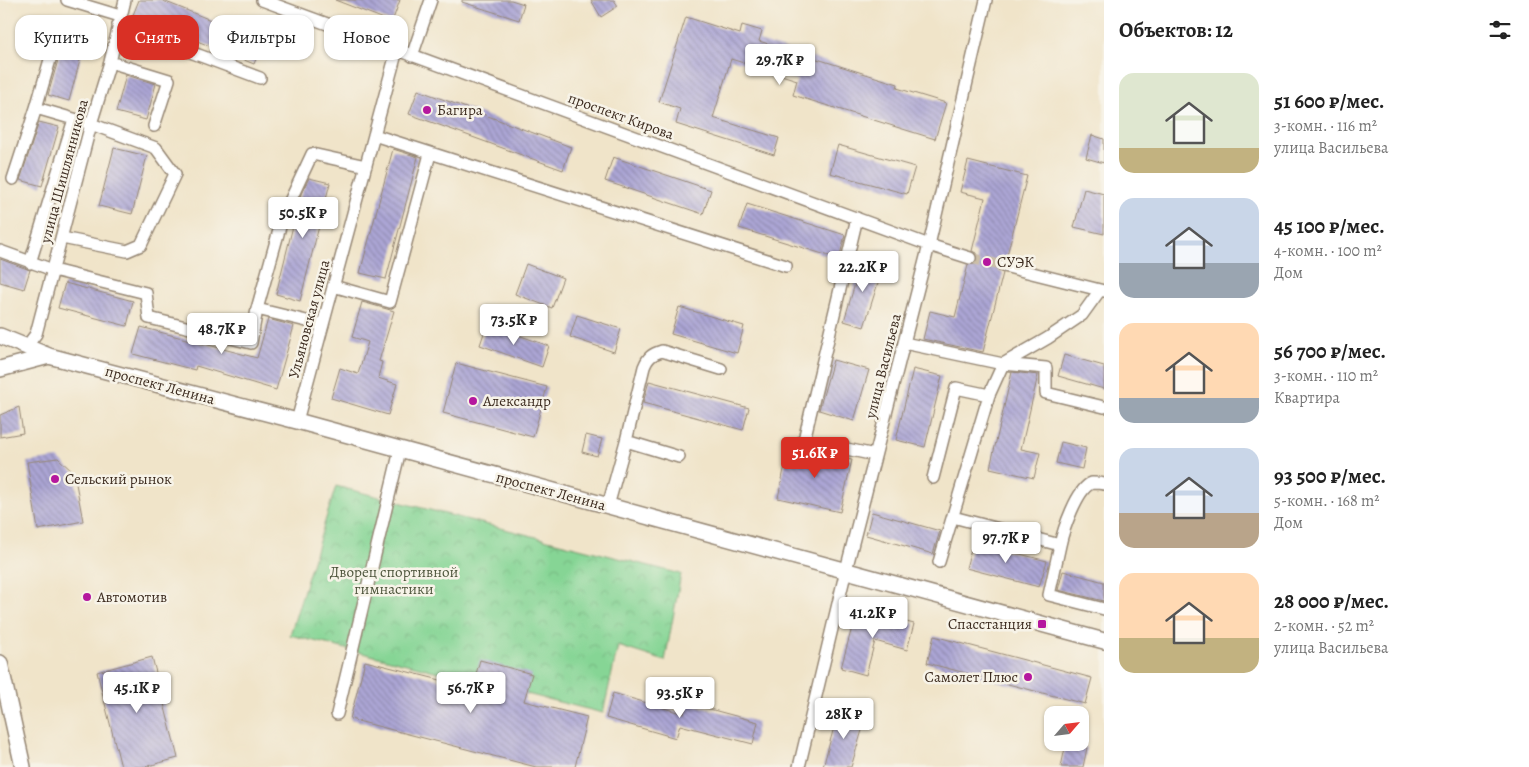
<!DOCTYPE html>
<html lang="ru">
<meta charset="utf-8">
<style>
:root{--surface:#fff;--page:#f2f2f2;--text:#222;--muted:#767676;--accent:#d93025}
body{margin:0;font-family:Alegreya,serif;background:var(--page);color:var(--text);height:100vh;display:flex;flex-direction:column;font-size:19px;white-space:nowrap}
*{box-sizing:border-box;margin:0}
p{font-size:16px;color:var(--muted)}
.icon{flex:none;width:28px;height:28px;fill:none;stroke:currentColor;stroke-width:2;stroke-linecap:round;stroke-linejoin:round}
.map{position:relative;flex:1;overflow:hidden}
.details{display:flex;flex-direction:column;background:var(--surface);width:425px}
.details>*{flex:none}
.top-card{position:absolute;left:15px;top:15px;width:475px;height:45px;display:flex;gap:10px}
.needle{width:32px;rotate:62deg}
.controls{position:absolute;left:1044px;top:706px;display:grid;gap:10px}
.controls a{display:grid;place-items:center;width:45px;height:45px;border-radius:10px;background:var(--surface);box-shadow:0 1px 4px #0004;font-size:25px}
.price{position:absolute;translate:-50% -42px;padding:0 11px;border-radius:5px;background:#fff;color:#222;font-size:16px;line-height:32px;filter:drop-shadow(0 1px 2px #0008)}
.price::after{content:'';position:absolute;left:50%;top:30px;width:15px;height:11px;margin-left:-8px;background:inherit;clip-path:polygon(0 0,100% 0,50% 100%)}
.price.current{background:var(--accent);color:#fff}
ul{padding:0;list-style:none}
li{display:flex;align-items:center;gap:15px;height:125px;padding:0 15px}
li span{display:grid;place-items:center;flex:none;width:140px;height:100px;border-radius:15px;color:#555}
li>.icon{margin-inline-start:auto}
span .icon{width:60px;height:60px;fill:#fffc;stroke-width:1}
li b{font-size:21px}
h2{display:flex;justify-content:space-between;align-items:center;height:60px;padding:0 15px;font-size:21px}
.pill{padding:0 18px;border-radius:15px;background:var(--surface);box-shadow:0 1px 4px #0004;font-size:18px;line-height:45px}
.pill.current{background:var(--accent);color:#fff}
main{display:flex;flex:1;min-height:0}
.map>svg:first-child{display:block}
.park{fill:url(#park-crowns);stroke:#60805a}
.building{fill:url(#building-back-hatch)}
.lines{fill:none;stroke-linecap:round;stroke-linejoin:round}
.minor-tunnel{stroke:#ccbfa7;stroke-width:11;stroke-dasharray:11 5.5;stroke-linecap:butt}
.minor-casing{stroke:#968774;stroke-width:14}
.major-casing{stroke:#968774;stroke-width:18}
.minor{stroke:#fff;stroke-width:11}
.major{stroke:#fff;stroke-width:15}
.poi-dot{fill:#b5179e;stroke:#f7f3e8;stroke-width:2}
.labels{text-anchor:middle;stroke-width:5;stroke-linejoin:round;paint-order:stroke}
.poi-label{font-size:15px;fill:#3b2a1e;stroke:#f7f3e8;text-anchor:start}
.street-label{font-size:15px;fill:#3b2a1e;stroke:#f7f3e8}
.park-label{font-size:15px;fill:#4e553c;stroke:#f7f3e8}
</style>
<main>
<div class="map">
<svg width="1104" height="767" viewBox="0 0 1104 767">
<defs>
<pattern id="park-crowns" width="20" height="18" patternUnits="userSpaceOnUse" patternTransform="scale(1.25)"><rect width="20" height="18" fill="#86d595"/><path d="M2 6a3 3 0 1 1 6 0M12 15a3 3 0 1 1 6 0" fill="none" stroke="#75b780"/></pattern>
<pattern id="building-back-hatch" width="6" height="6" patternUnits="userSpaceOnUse" patternTransform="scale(1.25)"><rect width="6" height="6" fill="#aca6d5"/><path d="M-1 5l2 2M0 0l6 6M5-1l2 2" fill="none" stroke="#8d87ac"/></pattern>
</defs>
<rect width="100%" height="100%" fill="#f7f3e8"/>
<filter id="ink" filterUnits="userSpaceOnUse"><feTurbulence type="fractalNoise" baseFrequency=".02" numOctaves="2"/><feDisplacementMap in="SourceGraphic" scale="10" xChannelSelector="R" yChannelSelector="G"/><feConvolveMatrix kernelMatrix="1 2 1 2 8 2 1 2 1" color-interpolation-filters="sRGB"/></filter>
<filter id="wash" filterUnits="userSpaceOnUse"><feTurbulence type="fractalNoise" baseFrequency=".0096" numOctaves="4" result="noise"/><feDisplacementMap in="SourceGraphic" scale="20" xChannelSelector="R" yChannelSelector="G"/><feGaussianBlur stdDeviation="1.12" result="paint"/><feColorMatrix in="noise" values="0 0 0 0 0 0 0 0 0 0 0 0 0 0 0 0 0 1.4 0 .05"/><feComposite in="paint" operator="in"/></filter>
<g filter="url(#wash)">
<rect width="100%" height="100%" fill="#f0e4c9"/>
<!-- park -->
<path class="park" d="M336,486L681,574L665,661L618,646L603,713L290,635Z"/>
<g id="blocks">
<!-- building -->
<path class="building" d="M139,0H161L263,41L254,64L133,15Z
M335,0H400L392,22Z
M462,0H511L524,4L519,20L462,2Z
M591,0H614L618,6L601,17Z
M686,17L740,34L742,25L762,31L759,41L898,84L897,88L946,103L935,139L793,95L797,80L731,59L713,118L779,138L774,155L676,124L680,109L659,102Z
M65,36L85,42L69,101L48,95Z
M126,75L156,84L146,120L116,112Z
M418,90L571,147L563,170L409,114Z
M39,122L59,127L42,186L20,180Z
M1092,135L1104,139V163L1086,158Z
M838,145L915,167L907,194L830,173Z
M114,148L147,156L132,214L99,206Z
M393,149L418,157L386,279L360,273Z
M613,157L711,190L703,214L605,181Z
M968,161L1027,176L1006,259L999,260L997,265L998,271L1003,273L983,352L923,339L930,311L955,317L968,265L975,264L977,260L976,253L972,251L985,198L960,192Z
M309,178L330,183L300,301L276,294L301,194Z
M1084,189L1104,194V234L1074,227Z
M747,204L845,235L839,259L739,228Z
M0,259L30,270L24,289L0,282Z
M862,260L883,267L864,327L844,321Z
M526,264L563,278L552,308L515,294Z
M65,283L133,301L127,326L58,308Z
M362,302L394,311L379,361L382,362L378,378L397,384L388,415L331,398L340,368L358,374L368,342L352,337Z
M679,307L744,326L737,353L671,334Z
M577,315L621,329L614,352L570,337Z
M268,319L294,326L276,390L196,366L195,370L133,354L141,327L257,358Z
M487,324L549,346L542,367L480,345Z
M1064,355L1104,366V389L1058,376Z
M833,360L869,370L854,421L819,410Z
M456,363L547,387L533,437L443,413Z
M913,369L942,376L925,447L896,440Z
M1012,372L1038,375L1021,449L1040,453L1034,478L990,468Z
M649,381L749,408L743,430L643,403Z
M19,407L23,433L0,437V415Z
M586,435L602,439L597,456L582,452Z
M1061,442L1086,448L1082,469L1056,463Z
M789,446L822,454L823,452L835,454V457L852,460L840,512L778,498Z
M58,458L74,473L83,521L38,530L27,462Z
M872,512L940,531L933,554L866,535Z
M973,542L1047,561L1039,587L966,568Z
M1063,571L1104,582V601L1058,590Z
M857,609L914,624L907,650L875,641L866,675L841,668Z
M934,636L1092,678L1085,704L927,663Z
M152,657L178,758L144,767H121L97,672Z
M480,660L532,674L524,701L587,717L575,767H536L350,719L365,661L472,688Z
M613,693L684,714L687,703L758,722L753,744L680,725L676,738L606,718Z
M839,709L866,717L851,767H823Z
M1066,743L1087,748L1083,767H1061Z"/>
</g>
</g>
<g filter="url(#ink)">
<use href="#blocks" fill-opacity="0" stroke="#968774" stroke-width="1"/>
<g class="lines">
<!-- minor-tunnel -->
<path class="minor-tunnel" d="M970,258L1004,266"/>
<defs>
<path id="minor" d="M67,0L120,16
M262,0L929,245L970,258
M118,25L260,78
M58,32L36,108L91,124L156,148L175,174L141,245L127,251L62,238
M412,56L431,0
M110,62L169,80L154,126
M374,135L786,266
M13,179L36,108
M857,218L804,440L875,455
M0,251L53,270L146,293L149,318L251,343L257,309L283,216L312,154L366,166
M30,263L74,119
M1004,266L1104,291
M333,286L390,302L430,154
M257,309L323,325
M904,343L1003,364L1048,338L1082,315L1100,290
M26,347L36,334L91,124L110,62L125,0
M297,421L397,50
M626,441L644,367C648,357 652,354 662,351L721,369
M933,478L956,388L989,395L1003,364L1046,368V393L1104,407
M608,506L626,441L679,457
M953,517L1060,545C1063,531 1077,488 1092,483C1095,483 1101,483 1104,484
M1060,545L1049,595L1104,609
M939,562L989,395
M337,714L400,450
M799,767L846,570L929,245L986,0"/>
<path id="major" d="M0,336L49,356L297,421L1104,641
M0,369L49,356
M0,663L23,767"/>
</defs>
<!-- minor casing -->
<use href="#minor" class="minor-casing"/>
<!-- major casing -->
<use href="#major" class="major-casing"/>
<!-- minor -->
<use href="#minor" class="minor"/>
<!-- major -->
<use href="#major" class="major"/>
</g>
</g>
<!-- markers -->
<g class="poi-dot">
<circle cx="427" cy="110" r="5"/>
<circle cx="987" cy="262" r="5"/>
<circle cx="473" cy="401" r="5"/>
<circle cx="55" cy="479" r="5"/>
<circle cx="87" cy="597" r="5"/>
<rect x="1037" y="619" width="10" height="10" rx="2.5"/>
<circle cx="1028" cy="677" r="5"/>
</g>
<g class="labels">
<!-- poi labels -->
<g class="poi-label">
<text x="437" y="115">Багира</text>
<text x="997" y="267">СУЭК</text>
<text x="483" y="406">Александр</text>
<text x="65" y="484">Сельский рынок</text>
<text x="97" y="602">Автомотив</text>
<text x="1032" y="629" text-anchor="end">Спасстанция</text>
<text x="1018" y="682" text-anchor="end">Самолет Плюс</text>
</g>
<!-- street labels -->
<g class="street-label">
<text transform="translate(621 116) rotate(20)" y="5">проспект Кирова</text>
<text transform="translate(64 171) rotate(-75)" y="5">улица Шишлянникова</text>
<text transform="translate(309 319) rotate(-75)" y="5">Ульяновская улица</text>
<text transform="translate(883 366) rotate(-76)" y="5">улица Васильева</text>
<text transform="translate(160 385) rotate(15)" y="5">проспект Ленина</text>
<text transform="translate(551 491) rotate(15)" y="5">проспект Ленина</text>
</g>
<!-- park labels -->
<g class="park-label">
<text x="394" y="577">Дворец спортивной<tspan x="394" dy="17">гимнастики</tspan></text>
</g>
</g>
</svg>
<div class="controls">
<a><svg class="needle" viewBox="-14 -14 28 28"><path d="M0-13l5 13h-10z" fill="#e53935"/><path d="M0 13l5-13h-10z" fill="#767676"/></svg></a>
</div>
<b class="price" style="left:780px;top:86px">29.7K ₽</b>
<b class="price" style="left:303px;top:239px">50.5K ₽</b>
<b class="price" style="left:863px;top:293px">22.2K ₽</b>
<b class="price" style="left:514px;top:346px">73.5K ₽</b>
<b class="price" style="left:222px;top:355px">48.7K ₽</b>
<b class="price current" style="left:815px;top:479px">51.6K ₽</b>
<b class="price" style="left:1006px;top:564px">97.7K ₽</b>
<b class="price" style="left:873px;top:639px">41.2K ₽</b>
<b class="price" style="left:137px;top:714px">45.1K ₽</b>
<b class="price" style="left:471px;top:714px">56.7K ₽</b>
<b class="price" style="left:680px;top:719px">93.5K ₽</b>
<b class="price" style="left:844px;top:740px">28K ₽</b>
<div class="top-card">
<a class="pill">Купить</a>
<a class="pill current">Снять</a>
<a class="pill">Фильтры</a>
<a class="pill">Новое</a>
</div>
</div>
<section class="details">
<h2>Объектов: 12<svg class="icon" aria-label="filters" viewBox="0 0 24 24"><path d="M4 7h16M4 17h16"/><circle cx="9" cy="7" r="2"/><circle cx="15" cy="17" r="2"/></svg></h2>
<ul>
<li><span style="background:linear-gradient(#dfe7d0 75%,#c2b280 0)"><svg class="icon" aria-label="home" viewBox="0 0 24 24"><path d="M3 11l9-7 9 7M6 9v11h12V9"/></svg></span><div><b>51 600 ₽/мес.</b><p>3-комн. · 116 m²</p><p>улица Васильева</p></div></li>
<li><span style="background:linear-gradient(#c9d6e8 65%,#9aa5b1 0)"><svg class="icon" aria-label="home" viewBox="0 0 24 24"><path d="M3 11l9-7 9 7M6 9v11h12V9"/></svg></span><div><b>45 100 ₽/мес.</b><p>4-комн. · 100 m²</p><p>Дом</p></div></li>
<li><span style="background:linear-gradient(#ffd9b3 75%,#9aa5b1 0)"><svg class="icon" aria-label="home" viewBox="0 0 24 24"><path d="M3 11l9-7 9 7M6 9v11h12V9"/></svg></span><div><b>56 700 ₽/мес.</b><p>3-комн. · 110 m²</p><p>Квартира</p></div></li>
<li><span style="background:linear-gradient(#c9d6e8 65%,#b9a48a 0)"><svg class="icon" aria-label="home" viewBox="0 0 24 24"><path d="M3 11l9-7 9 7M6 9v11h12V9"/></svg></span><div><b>93 500 ₽/мес.</b><p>5-комн. · 168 m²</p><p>Дом</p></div></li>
<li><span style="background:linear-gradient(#ffd9b3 65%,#c2b280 0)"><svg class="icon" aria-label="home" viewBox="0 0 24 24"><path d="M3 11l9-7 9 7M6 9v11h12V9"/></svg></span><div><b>28 000 ₽/мес.</b><p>2-комн. · 52 m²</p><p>улица Васильева</p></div></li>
</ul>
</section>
</main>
